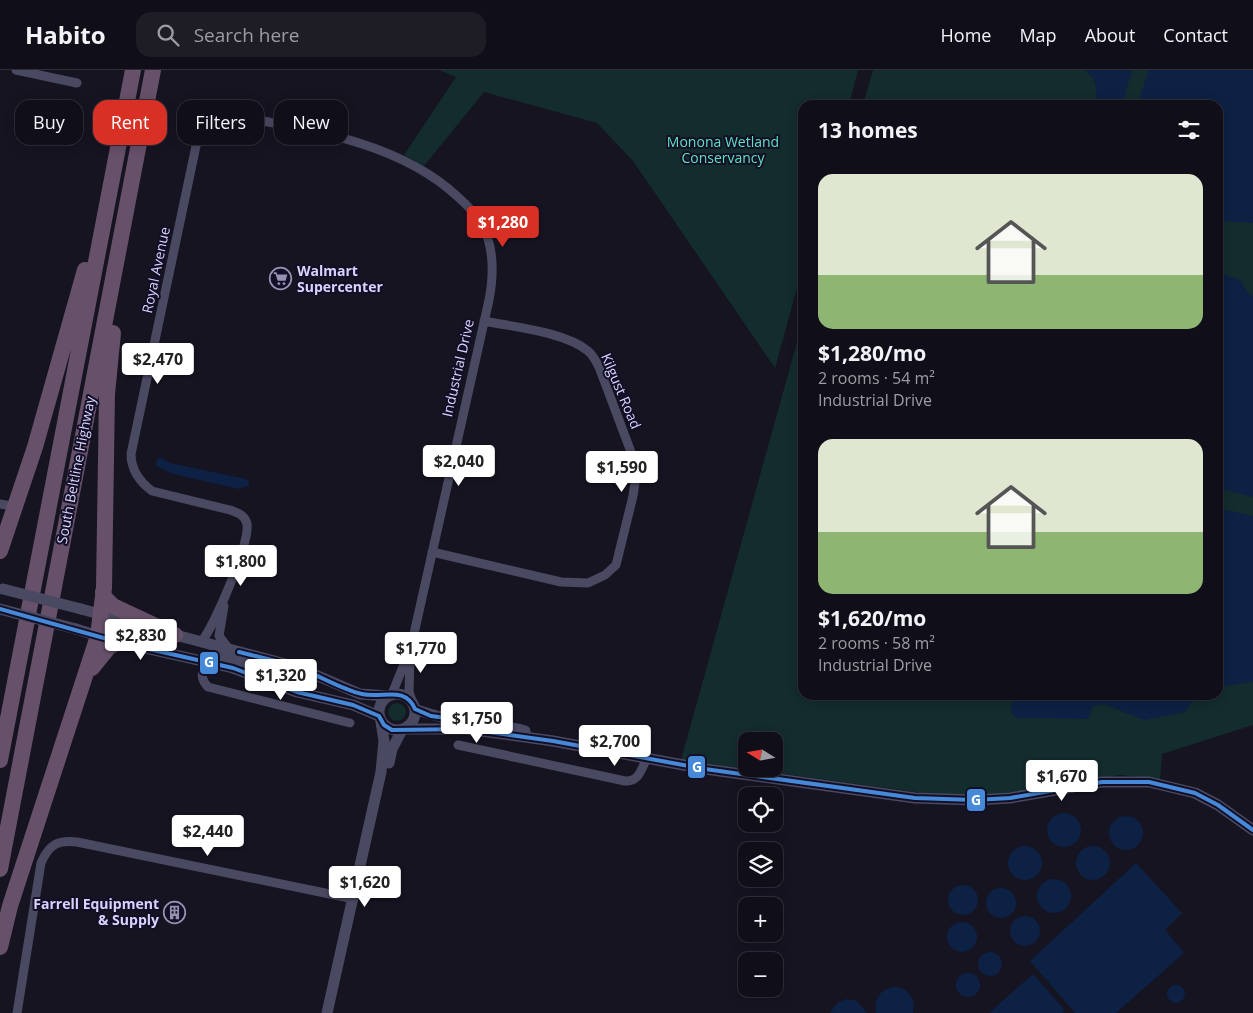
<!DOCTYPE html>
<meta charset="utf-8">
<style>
:root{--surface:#100f19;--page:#1e1d26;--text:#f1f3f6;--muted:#9c9ca2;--line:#302f38;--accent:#d93025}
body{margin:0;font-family:"Open Sans",sans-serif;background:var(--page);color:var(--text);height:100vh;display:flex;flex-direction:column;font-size:19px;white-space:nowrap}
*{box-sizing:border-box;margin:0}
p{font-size:16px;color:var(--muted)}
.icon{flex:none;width:28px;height:28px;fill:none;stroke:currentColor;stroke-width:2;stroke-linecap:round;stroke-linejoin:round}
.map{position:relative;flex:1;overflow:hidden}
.drawer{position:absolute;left:798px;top:30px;width:425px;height:600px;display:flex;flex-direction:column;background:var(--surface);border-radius:15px;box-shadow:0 2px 12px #0003,0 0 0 1px var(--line)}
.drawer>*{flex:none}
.banner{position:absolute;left:15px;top:30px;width:475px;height:45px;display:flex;gap:10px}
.needle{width:32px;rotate:281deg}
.tools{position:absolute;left:738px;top:662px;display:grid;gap:10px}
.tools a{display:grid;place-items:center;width:45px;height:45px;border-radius:10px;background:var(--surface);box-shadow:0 2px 12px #0003,0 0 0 1px var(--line);font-size:25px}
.price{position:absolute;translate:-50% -42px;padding:0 11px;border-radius:5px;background:#fff;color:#222;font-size:16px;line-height:32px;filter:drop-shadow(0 1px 2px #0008)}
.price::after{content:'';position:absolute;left:50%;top:30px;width:15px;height:11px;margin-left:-8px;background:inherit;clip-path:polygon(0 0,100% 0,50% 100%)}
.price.active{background:var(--accent);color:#fff}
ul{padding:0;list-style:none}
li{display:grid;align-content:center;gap:10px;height:265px;padding:0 20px}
li span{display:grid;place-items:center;height:155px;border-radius:15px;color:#555}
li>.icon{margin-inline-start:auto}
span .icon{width:90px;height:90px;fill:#fffc;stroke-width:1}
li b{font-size:21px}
h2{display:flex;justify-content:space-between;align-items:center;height:60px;padding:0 20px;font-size:21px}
.tag{padding:0 18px;border-radius:15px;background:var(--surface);box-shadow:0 2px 12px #0003,0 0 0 1px var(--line);font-size:18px;line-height:45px}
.tag.active{background:var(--accent);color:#fff}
header{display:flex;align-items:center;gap:30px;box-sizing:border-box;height:70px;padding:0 25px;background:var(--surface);border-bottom:1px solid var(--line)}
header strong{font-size:24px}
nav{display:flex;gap:28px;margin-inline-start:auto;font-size:18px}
.search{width:350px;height:45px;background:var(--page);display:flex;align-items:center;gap:12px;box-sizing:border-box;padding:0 18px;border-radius:15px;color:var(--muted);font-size:19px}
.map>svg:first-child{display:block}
.green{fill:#132c2d;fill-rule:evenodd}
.water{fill:#0d2144}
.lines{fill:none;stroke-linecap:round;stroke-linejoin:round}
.minor{stroke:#4a4962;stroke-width:9}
.tertiary{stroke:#4a4962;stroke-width:11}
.motorway{stroke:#67516a;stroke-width:16}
.tertiary-bridge{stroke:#4a4962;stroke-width:11}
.bus-1-casing{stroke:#130f26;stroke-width:8}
.bus-1{stroke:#4689d8;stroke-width:4}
.labels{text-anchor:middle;stroke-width:4;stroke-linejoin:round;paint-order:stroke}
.park-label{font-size:14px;fill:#5fe0c0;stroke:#130f26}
.street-label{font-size:14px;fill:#d9d4ff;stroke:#130f26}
.poi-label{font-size:14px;font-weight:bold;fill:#d9d4ff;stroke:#130f26;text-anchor:start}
.line-badge{stroke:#130f26;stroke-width:2}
.badge-label{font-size:14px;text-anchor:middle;font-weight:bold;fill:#fff}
</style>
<header>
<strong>Habito</strong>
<div class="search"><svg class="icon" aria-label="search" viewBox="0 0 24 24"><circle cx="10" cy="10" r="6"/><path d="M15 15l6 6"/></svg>Search here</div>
<nav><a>Home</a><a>Map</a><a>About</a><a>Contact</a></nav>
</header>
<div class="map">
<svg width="1253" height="943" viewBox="0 0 1253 943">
<rect width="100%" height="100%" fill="#161421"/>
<!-- green -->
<path class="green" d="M439,0H858L849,35H802V200L775,298L633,91L597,53L484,22L424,96L404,85L456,7Z
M873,0H1253V655L1162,684L1160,709L1120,705L1016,722L986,725L931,724L681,690L802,254V625H1218V35H863ZM746,671H774V699H746Z
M388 642a9 9 0 1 1 18 0a9 9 0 1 1-18 0Z"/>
<!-- water -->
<path class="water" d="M1084,0H1132L1122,35H1096C1096,20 1098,8 1084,0Z
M1149,0H1253V153L1218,151V35H1137Z
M1218,202L1240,210L1247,222L1253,226V427L1218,418Z
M160,387L170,393L246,409L249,411V415L239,419L173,404L156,396L157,390Z
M1218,438L1253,446V612L1225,616L1218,606Z
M1012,625H1198L1185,642L1144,650L1104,634L1093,636L1088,649L1017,648L1011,643Z
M1047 760a17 17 0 1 1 34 0a17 17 0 1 1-34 0Z
M1109 763a17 17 0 1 1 34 0a17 17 0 1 1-34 0Z
M1008 793a17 17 0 1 1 34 0a17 17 0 1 1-34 0Z
M1076 793a17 17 0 1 1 34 0a17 17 0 1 1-34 0Z
M1136,793L1182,843L1165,860L1184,883L1116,943H1075L1030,891Z
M1037 826a17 17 0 1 1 34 0a17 17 0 1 1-34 0Z
M948 830a15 15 0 1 1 30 0a15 15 0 1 1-30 0Z
M986 833a15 15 0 1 1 30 0a15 15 0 1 1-30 0Z
M1010 861a15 15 0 1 1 30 0a15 15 0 1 1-30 0Z
M947 867a15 15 0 1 1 30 0a15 15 0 1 1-30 0Z
M978 894a12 12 0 1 1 24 0a12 12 0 1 1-24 0Z
M956 915a12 12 0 1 1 24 0a12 12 0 1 1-24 0Z
M1033,904L1064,939L1063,943H989Z
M1167 924a9 9 0 1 1 18 0a9 9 0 1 1-18 0Z
M899,917C911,922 916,931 913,943H876C873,927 883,916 899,917Z
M847,929L857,931L867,943H830L838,932Z"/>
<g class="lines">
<!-- minor -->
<path class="minor" d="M16,0L77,13
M0,434L6,435
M432,482L561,512L588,513L605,505L616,495L633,426L636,406L634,390L599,297C596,291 593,285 588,281C565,262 514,257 484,251
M224,536L219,566L229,579
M201,572C214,557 250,473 247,454C245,445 238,443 230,440L152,421C140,412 131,399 131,384L200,57C206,47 212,44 224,44C304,59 397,70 458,127C467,135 475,143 481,153C495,177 494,204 489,230L411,577L392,624
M410,588L409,622L413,634
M204,593C202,603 200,609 208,617L350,653
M458,675L625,711C638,712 641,701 646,690
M17,943L41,793C49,774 58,770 77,772L354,829"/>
<!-- tertiary -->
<path class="tertiary" d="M81,539L140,555
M76,559L118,572L233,598L297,622L353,635L379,646
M168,563L297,597L360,624L388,626
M204,593L215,587L260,597L287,600
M379 642a18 18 0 1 1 36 0a18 18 0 1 1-36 0Z
M415,639C450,653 489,651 525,661
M405,659H466L496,663L553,671L705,699L915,728L975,730L1010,728L1102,712H1149L1195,723L1218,735L1253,760
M389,693L392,679L402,660
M327,943L381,702L384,671L381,652"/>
<!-- motorway -->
<path class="motorway" d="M0,481L35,377L85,200
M103,522L105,528L113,536L175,565
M92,598L109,577L118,572
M0,690L133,0
M0,799L153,0
M0,877L10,836L98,566L104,518L107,324L113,263"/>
<!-- tertiary-bridge -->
<path class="tertiary-bridge" d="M3,519L81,539
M0,539L76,559"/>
<defs>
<path id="bus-1" d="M0,539L118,572L233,598L297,622L353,635L379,646L384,655L392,660L466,659L553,671L705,699L915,728L975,730L1010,728L1102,712H1149L1195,723L1218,735L1253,760
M239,582C258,587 279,591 298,598C319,605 340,619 362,624C382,629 405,615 415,639L431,646L454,649"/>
</defs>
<!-- bus-1 casing -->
<use href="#bus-1" class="bus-1-casing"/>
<!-- bus-1 -->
<use href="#bus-1" class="bus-1"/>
</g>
<!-- icons -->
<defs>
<symbol id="supermarket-ring" viewBox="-11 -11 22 22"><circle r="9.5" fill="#130f26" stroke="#9591b1" stroke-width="1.5"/><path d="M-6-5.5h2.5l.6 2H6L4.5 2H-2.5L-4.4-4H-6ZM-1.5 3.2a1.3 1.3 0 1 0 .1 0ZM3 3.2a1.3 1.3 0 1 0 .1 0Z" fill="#9591b1"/></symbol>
<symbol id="building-ring" viewBox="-11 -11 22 22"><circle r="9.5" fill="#130f26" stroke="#9591b1" stroke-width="1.5"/><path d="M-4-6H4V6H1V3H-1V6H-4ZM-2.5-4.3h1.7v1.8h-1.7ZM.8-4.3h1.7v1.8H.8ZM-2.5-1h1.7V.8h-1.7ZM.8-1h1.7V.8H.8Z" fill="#9591b1"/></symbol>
</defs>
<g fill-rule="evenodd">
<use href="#supermarket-ring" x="268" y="196" width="25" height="25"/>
<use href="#building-ring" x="162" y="830" width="25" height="25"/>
</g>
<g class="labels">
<!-- park labels -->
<g class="park-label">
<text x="723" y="77">Monona Wetland<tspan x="723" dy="16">Conservancy</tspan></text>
</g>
<!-- street labels -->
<g class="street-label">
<text transform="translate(156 200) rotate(-78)" y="5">Royal Avenue</text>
<text transform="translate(458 298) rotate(-77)" y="5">Industrial Drive</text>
<text transform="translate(621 321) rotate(67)" y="5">Kilgust Road</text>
<text transform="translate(76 400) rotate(-79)" y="5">South Beltline Highway</text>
</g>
<!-- poi labels -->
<g class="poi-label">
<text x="297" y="206">Walmart<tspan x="297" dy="16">Supercenter</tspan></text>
<text x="159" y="839" text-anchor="end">Farrell Equipment<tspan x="159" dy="16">&amp; Supply</tspan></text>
</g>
</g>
<g class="line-badge">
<rect x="199" y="581" width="20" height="24" rx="5" fill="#4689d8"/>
<rect x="687" y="685" width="19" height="24" rx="5" fill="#4689d8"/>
<rect x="966" y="718" width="20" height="24" rx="5" fill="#4689d8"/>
</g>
<g class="badge-label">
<text x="209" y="597">G</text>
<text x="697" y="702">G</text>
<text x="976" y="735">G</text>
</g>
</svg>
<div class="tools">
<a><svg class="needle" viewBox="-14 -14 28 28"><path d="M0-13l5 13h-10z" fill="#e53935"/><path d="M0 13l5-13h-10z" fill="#9c9ca2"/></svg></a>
<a><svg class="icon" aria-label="locate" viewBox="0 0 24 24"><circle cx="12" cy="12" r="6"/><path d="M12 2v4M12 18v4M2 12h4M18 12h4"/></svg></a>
<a><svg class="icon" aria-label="layers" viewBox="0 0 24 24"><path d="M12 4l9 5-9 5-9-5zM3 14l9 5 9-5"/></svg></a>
<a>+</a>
<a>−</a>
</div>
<b class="price active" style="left:503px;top:178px">$1,280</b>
<b class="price" style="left:158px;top:315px">$2,470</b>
<b class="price" style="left:459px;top:417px">$2,040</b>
<b class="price" style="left:622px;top:423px">$1,590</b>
<b class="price" style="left:241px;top:517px">$1,800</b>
<b class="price" style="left:141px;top:591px">$2,830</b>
<b class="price" style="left:421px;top:604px">$1,770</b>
<b class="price" style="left:281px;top:631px">$1,320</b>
<b class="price" style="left:477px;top:674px">$1,750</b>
<b class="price" style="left:615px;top:697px">$2,700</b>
<b class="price" style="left:1062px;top:732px">$1,670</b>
<b class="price" style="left:208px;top:787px">$2,440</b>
<b class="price" style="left:365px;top:838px">$1,620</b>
<div class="banner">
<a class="tag">Buy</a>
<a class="tag active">Rent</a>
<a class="tag">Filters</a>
<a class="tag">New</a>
</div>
<section class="drawer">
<h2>13 homes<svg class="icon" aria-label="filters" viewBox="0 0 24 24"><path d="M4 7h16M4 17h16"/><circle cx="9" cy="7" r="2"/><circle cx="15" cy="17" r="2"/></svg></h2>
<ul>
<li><span style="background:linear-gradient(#dfe7d0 65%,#8fb573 0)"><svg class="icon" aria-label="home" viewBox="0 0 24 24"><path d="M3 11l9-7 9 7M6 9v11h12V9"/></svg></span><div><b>$1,280/mo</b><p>2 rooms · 54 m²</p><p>Industrial Drive</p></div></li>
<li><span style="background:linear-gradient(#dfe7d0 60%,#8fb573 0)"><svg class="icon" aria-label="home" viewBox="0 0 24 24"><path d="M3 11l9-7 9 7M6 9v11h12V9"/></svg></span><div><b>$1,620/mo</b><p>2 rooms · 58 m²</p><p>Industrial Drive</p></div></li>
</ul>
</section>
</div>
